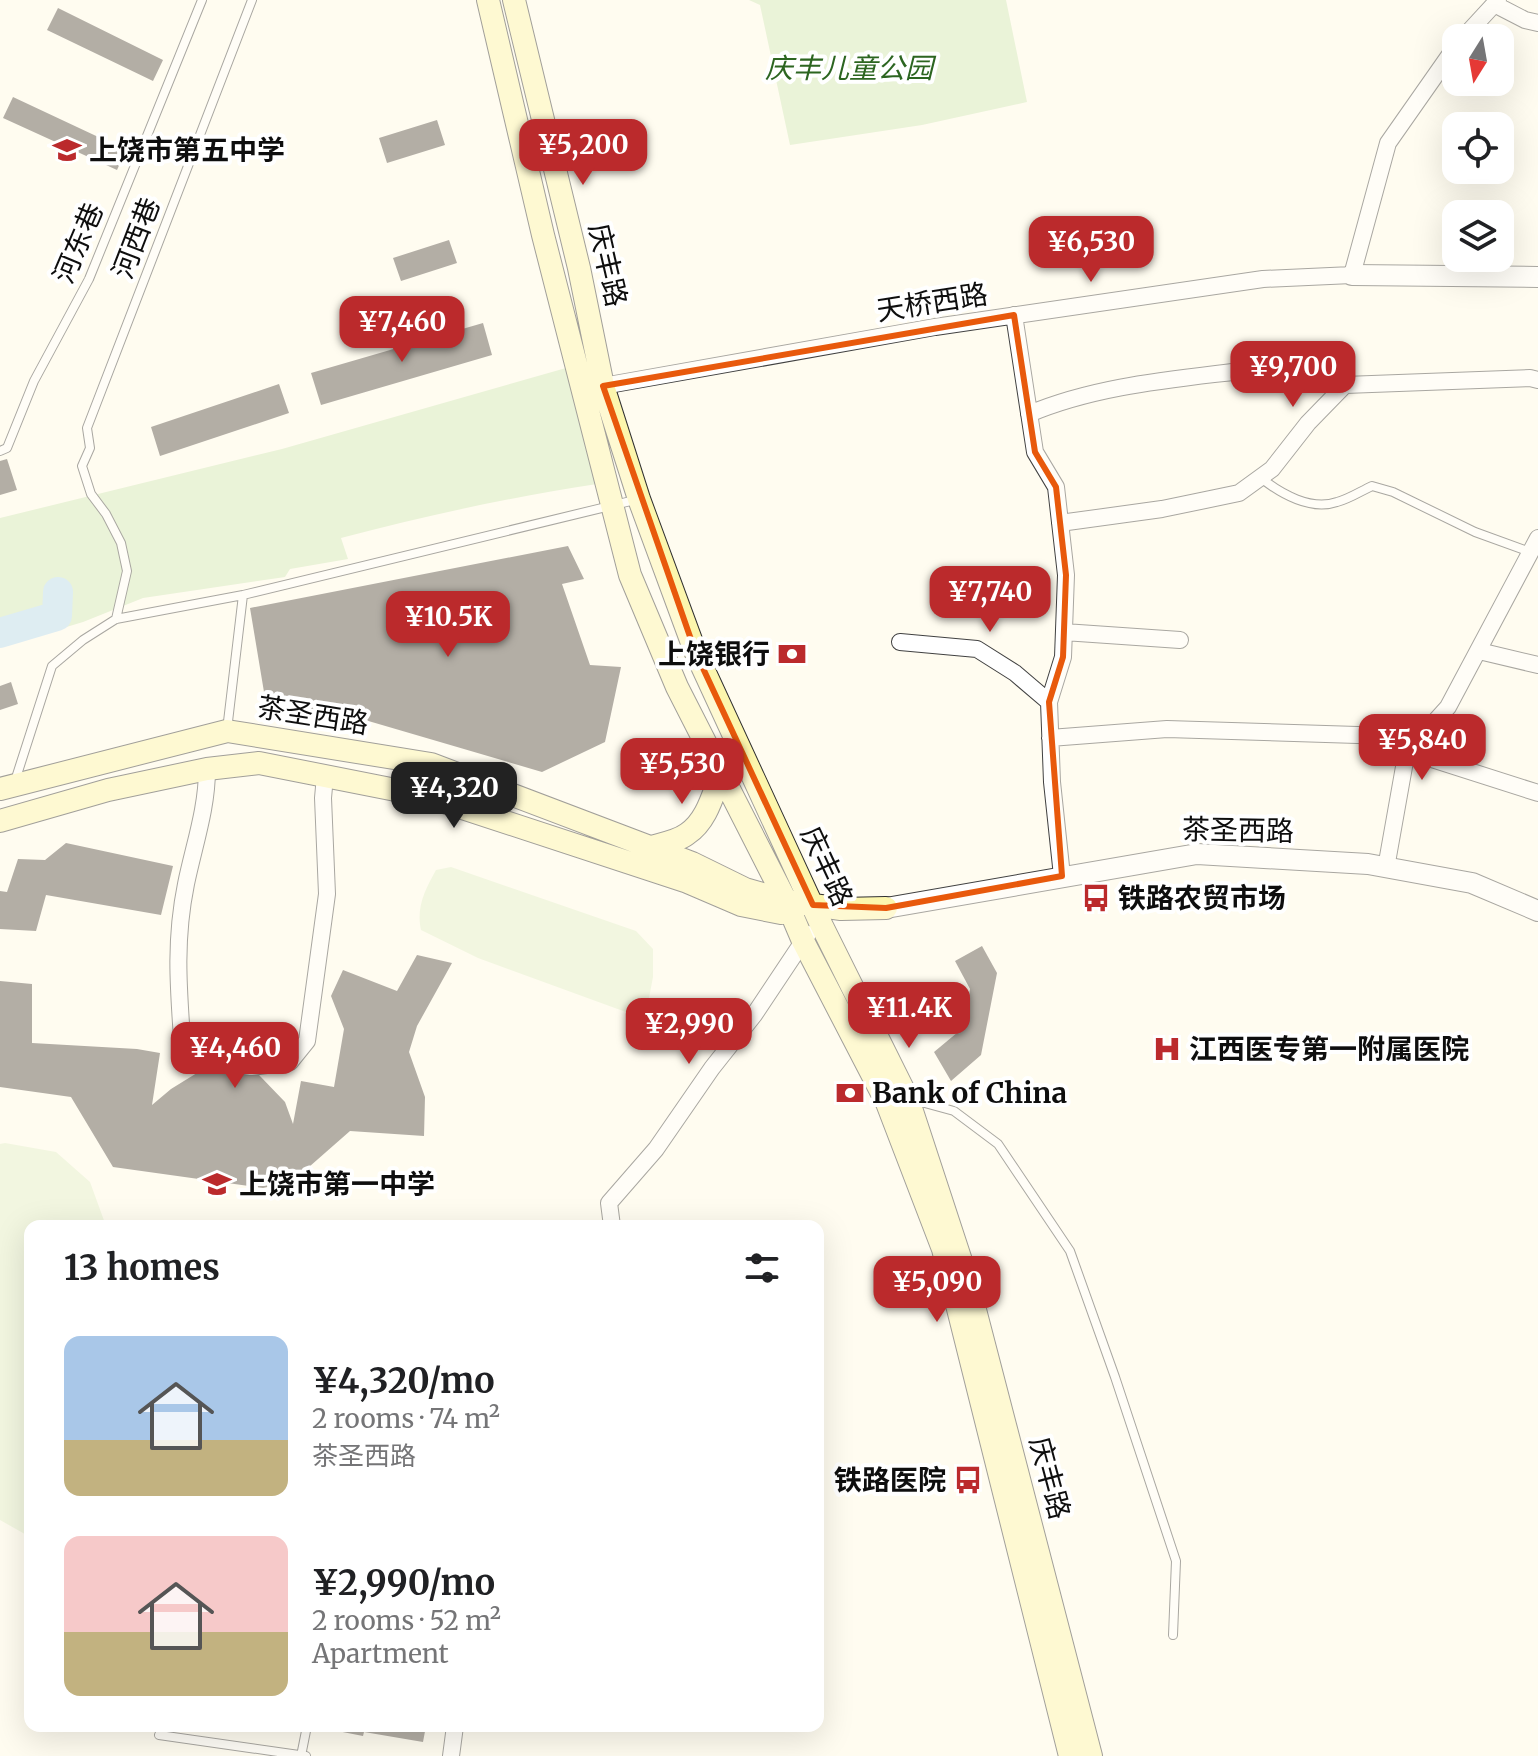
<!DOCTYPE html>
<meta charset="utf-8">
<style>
:root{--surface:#fff;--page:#f2f2f2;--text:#202124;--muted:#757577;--accent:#bb2a2c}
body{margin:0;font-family:Merriweather,"Noto Sans SC",serif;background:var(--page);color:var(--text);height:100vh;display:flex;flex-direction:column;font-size:30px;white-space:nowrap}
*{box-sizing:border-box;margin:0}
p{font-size:26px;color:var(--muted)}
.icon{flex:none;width:44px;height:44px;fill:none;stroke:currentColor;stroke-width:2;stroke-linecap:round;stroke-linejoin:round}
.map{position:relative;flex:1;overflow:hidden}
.drawer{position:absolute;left:24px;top:1220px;width:800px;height:512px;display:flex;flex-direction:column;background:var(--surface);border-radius:16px;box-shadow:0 8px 32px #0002}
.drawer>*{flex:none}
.needle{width:52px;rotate:191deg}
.tools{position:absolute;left:1442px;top:24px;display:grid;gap:16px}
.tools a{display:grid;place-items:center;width:72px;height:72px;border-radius:16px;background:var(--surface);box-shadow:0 8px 32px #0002;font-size:40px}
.price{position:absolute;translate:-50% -68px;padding:0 18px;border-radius:16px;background:var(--accent);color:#fff;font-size:26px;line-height:52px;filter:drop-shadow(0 2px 4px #0008)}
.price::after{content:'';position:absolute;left:50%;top:48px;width:24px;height:18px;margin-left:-12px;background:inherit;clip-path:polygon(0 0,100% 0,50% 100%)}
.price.active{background:#222;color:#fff}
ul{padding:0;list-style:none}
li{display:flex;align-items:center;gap:24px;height:200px;padding:0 40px}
li span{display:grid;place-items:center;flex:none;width:224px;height:160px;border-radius:16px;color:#555}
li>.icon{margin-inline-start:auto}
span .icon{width:96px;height:96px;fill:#fffc;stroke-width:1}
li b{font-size:34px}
h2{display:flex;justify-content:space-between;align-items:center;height:96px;padding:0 40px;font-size:34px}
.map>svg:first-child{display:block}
.green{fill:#d1e8ba}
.pitch{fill:#e2f0cc}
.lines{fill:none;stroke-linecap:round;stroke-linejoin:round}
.river{stroke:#b6dbf4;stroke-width:30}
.building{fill:#57504b}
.service-casing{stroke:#414141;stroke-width:10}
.minor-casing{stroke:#414141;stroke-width:18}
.tertiary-casing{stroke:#414141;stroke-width:22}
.secondary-casing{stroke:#303030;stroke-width:24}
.service{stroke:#fff;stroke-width:8}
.minor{stroke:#fff;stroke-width:16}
.tertiary{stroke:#fff;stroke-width:20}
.secondary{stroke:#fcf6ad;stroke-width:22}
.marked{fill:none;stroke:#e8590c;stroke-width:6;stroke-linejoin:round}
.labels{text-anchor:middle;stroke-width:8;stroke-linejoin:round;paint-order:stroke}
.park-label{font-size:28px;font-style:italic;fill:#2c6520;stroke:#fff}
.poi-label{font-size:28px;font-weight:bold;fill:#0e0e0e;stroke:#fff;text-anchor:start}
.street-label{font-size:28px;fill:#0e0e0e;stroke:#fff}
</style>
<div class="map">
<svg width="1538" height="1756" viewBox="0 0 1538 1756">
<rect width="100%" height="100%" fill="#fffcf0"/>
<!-- green -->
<path class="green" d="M749,0H1006L1027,102L922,125L790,145L760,5Z
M566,368L597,484C510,497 425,516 341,538L348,559L290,569L285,577L143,598L83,622L0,647V518L282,449Z"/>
<!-- pitch -->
<path class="pitch" d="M451,867L636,931L653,949V977L645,1019L478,958L421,930C416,907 425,890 436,870Z
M5,1143L56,1152L90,1182L106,1226H30V1537L0,1520V1144Z"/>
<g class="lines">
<!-- river -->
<path class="river" d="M0,633L57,616L58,592"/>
</g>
<!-- building -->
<path class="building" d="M58,8L163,60L153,81L47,30Z
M13,97L126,150L117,170L3,118Z
M437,120L445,145L387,163L379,138Z
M449,240L457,263L401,281L393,258Z
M483,323L492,355L321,405L311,373Z
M279,384L289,413L160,456L151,427Z
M7,459L17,490L0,495V461Z
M568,546L584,579L562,584L590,665L621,667L605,742L542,772L365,720L266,704L250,608Z
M11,682L18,704L0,710V686Z
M66,843L173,866L161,915L46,895L36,931L0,929V891L7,892L18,859L45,860Z
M982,946L997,973L981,1055L951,1081L934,1052L964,1027L970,989L955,961Z
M417,955L452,963L417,1026L409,1052L425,1097L424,1136L350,1131L293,1181L263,1188L113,1167L71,1097L0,1087V981L32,984V1043L137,1049L160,1053L152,1105L171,1089L205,1068L259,1075L285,1102L293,1124L301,1081L334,1087L344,1029L331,996L343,970L397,991Z
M312,1726H426L423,1742L364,1732L363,1736Z"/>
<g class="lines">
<defs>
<path id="service" d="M0,451L7,448L34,381L89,279L202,0
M1261,478C1281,494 1311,511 1337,502C1349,499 1361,491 1372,486L1393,492L1475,532L1530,552
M116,619L127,571L121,543L106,514L91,494L82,466L90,448L87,428L252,0
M227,730L243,595L639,499
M15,781L52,666L83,640L116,619L243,595
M910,1099L954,1111L998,1144L1070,1251L1115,1377L1176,1561L1173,1635
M159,1735L306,1756
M301,1756L307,1726"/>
<path id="minor" d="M1494,4L1525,20L1538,23
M1463,38L1498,0
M1014,315L1035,452L1056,487L1066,575L1063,657L1049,702L1052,782L1062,876
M603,386L935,327L1263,279L1352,275L1388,143L1456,46
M1029,414C1100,384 1180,379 1256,369
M1060,523L1162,509L1239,493L1272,469L1308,423L1345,385L1530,378L1538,380
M1064,632L1180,640
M900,642L977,649L1015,673L1049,702
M1479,651L1538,665
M1050,738L1167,729L1421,737L1448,707L1538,538
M1383,738L1419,755L1538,793
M207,769C207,809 194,845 186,884C175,938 178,983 182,1038L203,1059L251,1067L290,1062L307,1041L327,894L323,798L325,776
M1386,868L1407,750
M612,1226L609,1203L656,1149L712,1068L754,1015L808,934
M451,1756L455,1726"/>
<path id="tertiary" d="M1352,275L1538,277
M886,908L1197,854L1368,864L1472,883L1538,911"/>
<path id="secondary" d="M488,0L543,235L630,575L677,687L786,901L803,941L887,1103L943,1249L1070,1756
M514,0L579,268L603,386L639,499L695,651L819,920L908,1099L967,1279L1091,1756
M0,789L227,731L431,764L692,863L745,889L786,901L841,909L886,908
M0,821L108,790L207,769L259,763L426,796L685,881L741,905L781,913
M651,847C662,844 678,841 687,834C707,821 713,794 721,774"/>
</defs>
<!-- service casing -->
<use href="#service" class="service-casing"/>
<!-- minor casing -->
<use href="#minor" class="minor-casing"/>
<!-- tertiary casing -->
<use href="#tertiary" class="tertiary-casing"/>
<!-- secondary casing -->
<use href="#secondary" class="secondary-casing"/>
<!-- service -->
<use href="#service" class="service"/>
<!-- minor -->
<use href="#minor" class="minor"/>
<!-- tertiary -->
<use href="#tertiary" class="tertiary"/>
<!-- secondary -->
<use href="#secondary" class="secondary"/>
</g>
<!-- marked area -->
<path d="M0 0H1538V1756H0ZM1014,315L1035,452L1056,487L1066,575L1063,657L1049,702L1062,876L886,908L813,905L695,651L603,386Z" fill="#fffcf0" fill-opacity=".55" fill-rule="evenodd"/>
<path class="marked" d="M1014,315L1035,452L1056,487L1066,575L1063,657L1049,702L1062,876L886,908L813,905L695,651L603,386Z"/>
<!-- icons -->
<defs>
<symbol id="school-bare" viewBox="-9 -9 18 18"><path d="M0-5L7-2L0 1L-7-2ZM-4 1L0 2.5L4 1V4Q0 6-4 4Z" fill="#bb2a2c" stroke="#fff" stroke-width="2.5" paint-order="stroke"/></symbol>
<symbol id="bank-bare" viewBox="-9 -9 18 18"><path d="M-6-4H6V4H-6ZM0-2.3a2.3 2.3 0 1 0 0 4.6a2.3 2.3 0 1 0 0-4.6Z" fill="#bb2a2c" stroke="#fff" stroke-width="2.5" paint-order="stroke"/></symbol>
<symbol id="bus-bare" viewBox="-9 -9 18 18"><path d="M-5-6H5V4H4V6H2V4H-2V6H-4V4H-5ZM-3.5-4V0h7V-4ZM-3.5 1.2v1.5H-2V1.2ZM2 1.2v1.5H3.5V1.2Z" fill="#bb2a2c" stroke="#fff" stroke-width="2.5" paint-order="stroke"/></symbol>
<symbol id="hospital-bare" viewBox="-9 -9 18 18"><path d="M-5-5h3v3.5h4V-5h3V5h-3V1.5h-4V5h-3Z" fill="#bb2a2c" stroke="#fff" stroke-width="2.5" paint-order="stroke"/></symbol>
</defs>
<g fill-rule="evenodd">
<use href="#school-bare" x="47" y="130" width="40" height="40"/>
<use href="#bank-bare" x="772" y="634" width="40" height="40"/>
<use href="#bus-bare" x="1076" y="878" width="40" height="40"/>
<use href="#hospital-bare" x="1147" y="1029" width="40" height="40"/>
<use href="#bank-bare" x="830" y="1073" width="40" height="40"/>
<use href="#school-bare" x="197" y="1164" width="40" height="40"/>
<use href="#bus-bare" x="948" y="1460" width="40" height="40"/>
</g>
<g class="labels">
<!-- park labels -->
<g class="park-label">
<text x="849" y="78">庆丰儿童公园</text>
</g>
<!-- poi labels -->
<g class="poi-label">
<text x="89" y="160">上饶市第五中学</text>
<text x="770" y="664" text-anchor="end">上饶银行</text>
<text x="1118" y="908">铁路农贸市场</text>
<text x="1189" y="1059">江西医专第一附属医院</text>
<text x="872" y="1103">Bank of China</text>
<text x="239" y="1194">上饶市第一中学</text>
<text x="946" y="1490" text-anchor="end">铁路医院</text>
</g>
<!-- street labels -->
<g class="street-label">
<text transform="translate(136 238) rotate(-69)" y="10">河西巷</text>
<text transform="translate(78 243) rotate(-67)" y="10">河东巷</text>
<text transform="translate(608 265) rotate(77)" y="10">庆丰路</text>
<text transform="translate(932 302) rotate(-9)" y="10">天桥西路</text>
<text transform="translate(313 715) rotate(9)" y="10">茶圣西路</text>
<text transform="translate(1238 830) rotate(1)" y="10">茶圣西路</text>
<text transform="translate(827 866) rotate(65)" y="10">庆丰路</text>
<text transform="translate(1050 1478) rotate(75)" y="10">庆丰路</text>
</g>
</g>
</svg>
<div class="tools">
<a><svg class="needle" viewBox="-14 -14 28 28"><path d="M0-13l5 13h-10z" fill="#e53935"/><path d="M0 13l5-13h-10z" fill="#757577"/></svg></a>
<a><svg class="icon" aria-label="locate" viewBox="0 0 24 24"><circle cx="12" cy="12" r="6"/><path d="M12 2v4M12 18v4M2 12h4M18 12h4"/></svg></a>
<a><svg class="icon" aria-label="layers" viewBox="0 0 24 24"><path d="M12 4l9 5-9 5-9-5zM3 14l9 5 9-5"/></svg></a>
</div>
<b class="price" style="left:583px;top:187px">¥5,200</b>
<b class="price" style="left:1091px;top:284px">¥6,530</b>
<b class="price" style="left:402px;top:364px">¥7,460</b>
<b class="price" style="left:1293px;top:409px">¥9,700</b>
<b class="price" style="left:990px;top:634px">¥7,740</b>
<b class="price" style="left:448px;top:659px">¥10.5K</b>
<b class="price" style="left:1422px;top:782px">¥5,840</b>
<b class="price" style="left:682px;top:806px">¥5,530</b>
<b class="price active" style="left:454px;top:830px">¥4,320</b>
<b class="price" style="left:909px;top:1050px">¥11.4K</b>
<b class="price" style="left:689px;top:1066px">¥2,990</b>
<b class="price" style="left:235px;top:1090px">¥4,460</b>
<b class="price" style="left:937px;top:1324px">¥5,090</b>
<section class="drawer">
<h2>13 homes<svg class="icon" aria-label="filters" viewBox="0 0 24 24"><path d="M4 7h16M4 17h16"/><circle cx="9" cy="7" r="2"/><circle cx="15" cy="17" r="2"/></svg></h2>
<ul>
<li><span style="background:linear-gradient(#a9c7e8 65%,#c2b280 0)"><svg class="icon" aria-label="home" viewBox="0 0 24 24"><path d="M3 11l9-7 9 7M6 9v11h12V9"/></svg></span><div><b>¥4,320/mo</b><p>2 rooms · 74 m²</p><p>茶圣西路</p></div></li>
<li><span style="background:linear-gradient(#f6c9c9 60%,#c2b280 0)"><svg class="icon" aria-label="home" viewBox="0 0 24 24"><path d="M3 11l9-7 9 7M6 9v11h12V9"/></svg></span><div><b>¥2,990/mo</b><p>2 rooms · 52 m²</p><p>Apartment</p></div></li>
</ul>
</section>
</div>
